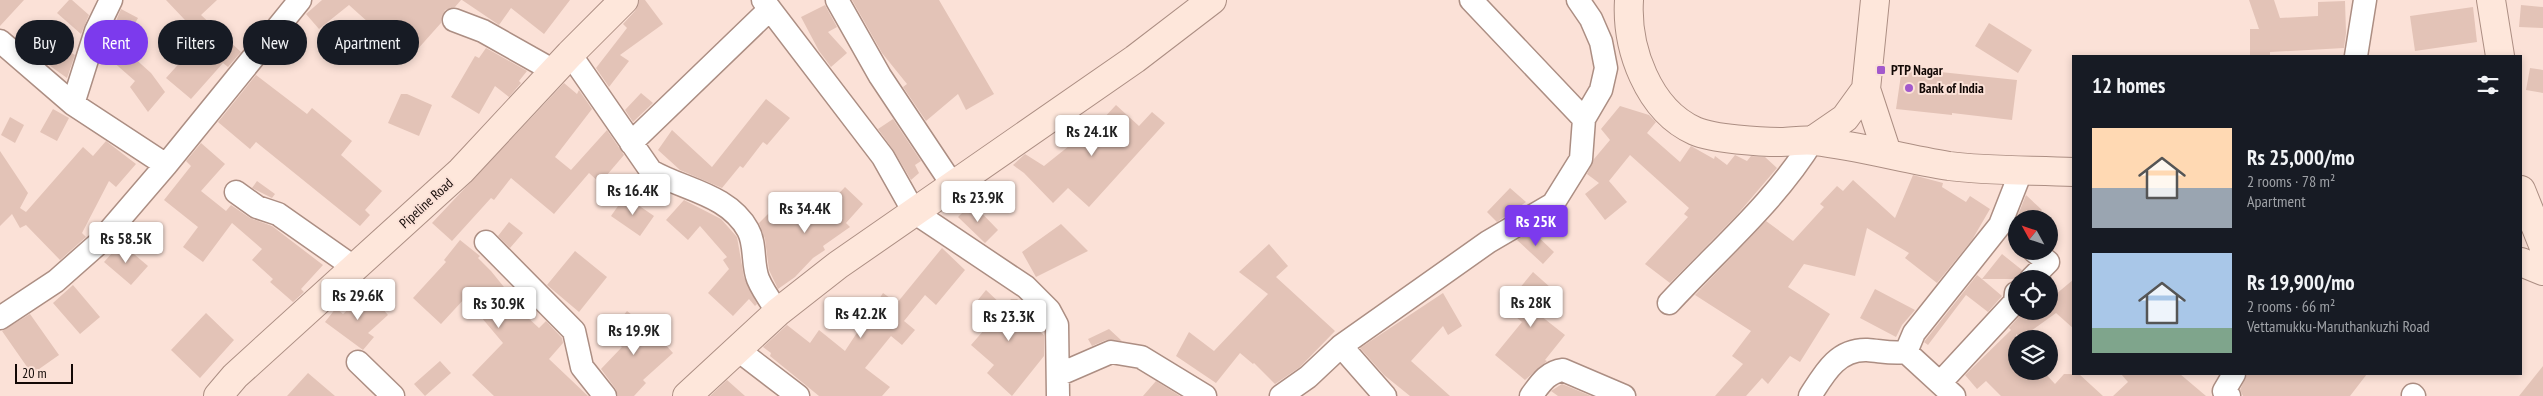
<!DOCTYPE html>
<meta charset="utf-8">
<style>
:root{--surface:#171b24;--page:#242831;--text:#f1f3f6;--muted:#9ea1a6;--accent:#7c3aed}
body{margin:0;font-family:"PT Sans Narrow",sans-serif;background:var(--page);color:var(--text);height:100vh;display:flex;flex-direction:column;font-size:19px;white-space:nowrap}
*{box-sizing:border-box;margin:0}
p{font-size:16px;color:var(--muted)}
.icon{flex:none;width:28px;height:28px;fill:none;stroke:currentColor;stroke-width:2;stroke-linecap:round;stroke-linejoin:round}
.map{position:relative;flex:1;overflow:hidden}
.sheet{position:absolute;left:2072px;top:55px;width:450px;height:320px;display:flex;flex-direction:column;background:var(--surface);border-radius:0px;box-shadow:0 2px 8px #0003}
.sheet>*{flex:none}
.guide{position:absolute;left:15px;top:20px;width:475px;height:45px;display:flex;gap:10px}
.needle{width:32px;rotate:310deg}
.fabs{position:absolute;left:2008px;top:210px;display:grid;gap:10px}
.fabs a{display:grid;place-items:center;width:50px;height:50px;border-radius:50%;background:var(--surface);box-shadow:0 2px 8px #0003;font-size:25px}
.scale{position:absolute;left:15px;bottom:12px;width:58px;box-sizing:border-box;padding-left:5px;border:2px solid #130906;border-top:0;font-size:14px;line-height:18px;white-space:nowrap;color:#130906;-webkit-text-stroke:4px #fbe1d7;paint-order:stroke}
.price{position:absolute;translate:-50% -42px;padding:0 11px;border-radius:5px;background:#fff;color:#222;font-size:16px;line-height:32px;filter:drop-shadow(0 1px 2px #0008)}
.price::after{content:'';position:absolute;left:50%;top:30px;width:15px;height:11px;margin-left:-8px;background:inherit;clip-path:polygon(0 0,100% 0,50% 100%)}
.price.active{background:var(--accent);color:#fff}
ul{padding:0;list-style:none}
li{display:flex;align-items:center;gap:15px;height:125px;padding:0 20px}
li span{display:grid;place-items:center;flex:none;width:140px;height:100px;border-radius:0px;color:#555}
li>.icon{margin-inline-start:auto}
span .icon{width:60px;height:60px;fill:#fffc;stroke-width:1}
li b{font-size:21px}
h2{display:flex;justify-content:space-between;align-items:center;height:60px;padding:0 20px;font-size:21px}
.tag{padding:0 18px;border-radius:22px;background:var(--surface);box-shadow:0 2px 8px #0003;font-size:18px;line-height:45px}
.tag.active{background:var(--accent);color:#fff}
.map>svg:first-child{display:block}
.building{fill:#e3c3b7}
.lines{fill:none;stroke-linecap:round;stroke-linejoin:round}
.street-casing{stroke:#ac8e83;stroke-width:25}
.secondary-casing{stroke:#ac8e83;stroke-width:30}
.street{stroke:#fff;stroke-width:22}
.secondary{stroke:#fee7db;stroke-width:28}
.poi-dot{fill:#a259cc;stroke:#fbe1d7;stroke-width:2}
.labels{text-anchor:middle;stroke-width:4;stroke-linejoin:round;paint-order:stroke}
.poi-label{font-size:14px;font-weight:bold;fill:#130906;stroke:#fbe1d7;text-anchor:start}
.street-label{font-size:14px;fill:#130906;stroke:#fbe1d7}
</style>
<div class="map">
<svg width="2543" height="396" viewBox="0 0 2543 396">
<rect width="100%" height="100%" fill="#fbe1d7"/>
<!-- building -->
<path class="building" d="M0,0H24L0,26Z
M69,0H72L89,15L81,34L57,13Z
M166,0H217L201,15L241,52L228,67L223,63L191,99L166,78L202,38Z
M322,0H461L455,7L445,10L442,16L441,23L407,61L377,34L379,32L349,5L319,29L306,14Z
M462,0H570L544,34L511,8L499,25Z
M639,0H645L663,24L620,55L629,61L609,87L596,68L627,28L623,24L635,11Z
M852,0H939L994,94L966,110L958,94L926,121L903,87L907,84L882,53Z
M2249,0H2274L2280,18L2318,16V2L2345,1L2346,33L2344,48L2270,52V56H2250V29H2259Z
M825,5L837,27L828,32L847,53L831,67L819,51L801,17Z
M2521,5L2543,7V28L2519,27Z
M2473,7L2477,42L2415,51L2410,16Z
M121,9L138,18L122,47L151,73L165,92L148,112L130,87L135,81L103,53Z
M1989,23L2032,50L2018,73L1975,46Z
M56,45L75,55L67,78L46,63Z
M486,48L527,71L519,81L521,83L509,97L495,86L479,114L451,97L475,56L479,58Z
M1902,68L2017,80L2012,120L1952,113V115L1896,109Z
M2530,68L2543,70V93L2526,90Z
M256,75L307,114L312,108L352,141L341,155L382,191L365,210L370,215L360,226L256,142L250,149L218,122Z
M564,83L577,94L579,90L592,109L555,157L571,170L607,130L624,155L600,183L589,173L554,214L511,178L494,200L491,198L452,241L432,223Z
M641,93L653,103L633,122L625,110Z
M401,94H407L432,105L419,136L388,123Z
M766,99L790,118L767,145L763,142L743,168L740,166L722,188L680,170L658,150L672,130L712,167Z
M1116,105L1139,126L1152,112L1165,123L1089,207L1068,188L1053,203L1024,173L1013,165L1025,154L1044,166L1074,142L1071,139L1094,115L1101,121Z
M1620,106L1649,115L1656,122L1647,133L1680,162L1691,146L1714,159L1715,156L1727,165L1735,155L1747,161L1751,156L1765,157L1777,168L1736,216L1670,283L1645,264L1688,217L1684,214L1689,208L1630,155L1609,181L1627,202L1605,220L1585,194L1599,183L1587,174L1594,159L1610,140L1601,129Z
M53,109L69,118L57,141L40,132Z
M10,117L24,125L15,143L1,135Z
M893,119L921,161L915,165L919,173L911,180L894,151L878,129Z
M106,141L136,164L116,187L109,181L82,233L86,237L60,260L26,225L20,228L12,214L0,226V151L28,193L20,208L26,212L83,147L93,156Z
M201,143L225,164L201,191L226,211L231,205L250,218L272,226L323,265L301,289L304,292L293,302L270,282L273,279L252,260L262,249L232,223L203,262L183,247L198,227L164,200L191,166L186,161Z
M1913,175L1943,183L1942,187L1966,202L1970,196L1990,209L1972,240L1937,283L1905,258L1909,253L1867,228L1855,276L1804,264L1788,287L1830,314L1800,362L1790,356L1768,384L1762,378L1746,396H1715L1743,364L1732,356L1751,331L1695,295L1766,221L1793,241L1824,207L1820,204L1837,186L1843,191L1853,180L1895,218Z
M257,181L275,194L272,198L252,188Z
M845,187L863,204L846,223L850,227L823,246L825,250L813,258L795,277L778,289L769,270L765,239L759,223L771,211L785,224L811,195L825,208Z
M1510,188L1526,202L1497,222L1487,212Z
M2026,195L2042,210L2034,219H2022L2018,215Z
M625,196L654,216L640,236L611,216Z
M684,200L721,219L737,237L744,277L757,304L755,306L749,299L733,316L708,293L729,269L723,260L727,257L700,226L688,240L666,220Z
M972,203L998,230L985,243L958,217Z
M509,222L523,233L510,248L498,236Z
M1061,224L1088,251L1036,277L1022,252Z
M1532,231L1554,252L1543,264L1517,240Z
M460,240L480,256L478,258L491,271L516,302L513,304L539,328L546,321L562,338L563,343L549,359L588,396H494L472,375L503,343L465,298L441,324L413,298L446,262L444,260Z
M121,243L148,266L131,285L104,262Z
M1269,244L1288,266L1276,277L1335,331L1300,367L1275,384L1254,363L1253,364L1240,353L1216,383L1176,356L1189,332L1214,351L1268,294L1239,272Z
M942,248L965,270L936,305L925,295L904,321L915,330L902,345L891,336L865,368L890,387L882,396H819L770,356L771,353L763,347L787,325L810,343L819,330L845,351L883,293L897,303Z
M575,251L607,277L579,312L547,285Z
M2002,254L2022,270L2018,279H1982L2002,296L1988,312L1966,295L1928,345L1924,342L1977,275L1982,279Z
M1533,272L1560,296L1541,316L1565,335L1545,360L1547,361L1525,380L1495,355L1522,322L1504,307Z
M2074,279V329L2056,313L2021,338L2016,334V371H2043L2055,384L2064,374H2079L2103,396H2001L1986,381L1977,389L1965,375L2011,330L2009,328L2024,311H2049V300Z
M73,285L100,317L80,334L53,303Z
M1875,289L1915,310L1902,325L1896,337L1860,318Z
M986,290L1004,307L1011,299H1017L1033,313L1026,321L1044,335V356L1012,396L987,373L994,365L971,345L991,322L973,306Z
M368,292L388,315L368,333L374,337L363,350L325,322L336,308L343,314Z
M1443,293L1462,326L1448,335L1443,326L1411,361L1450,396H1410L1384,375L1360,348Z
M627,311L656,334L673,353L643,380L646,383L634,396H618L615,388L601,369L622,347L607,336Z
M206,313L234,340L200,378L171,350Z
M30,314L59,355L32,374L2,331Z
M1109,329L1122,341L1106,340L1092,346L1088,339Z
M440,361L451,373L425,396L414,384Z
M2543,366V396H2519Z
M308,373L335,396H287Z
M2121,374H2180L2206,396H2113L2128,382Z
M2247,374H2367L2350,396H2243L2240,390Z
M727,380L745,396H710Z
M1156,381L1180,396H1143Z
M1562,384L1591,396H1558L1551,391Z"/>
<g class="lines">
<defs>
<path id="street" d="M763,0L883,157L914,212L1026,287L1049,310L1057,325L1058,396
M837,0L880,76L954,187
M1471,0L1584,119
M454,20L483,31L554,71
M0,41L73,104L166,165
M570,54L651,171C684,190 728,194 748,230C756,244 752,264 758,279C763,291 771,302 778,312
M2356,56L2365,0
M73,104L96,31L111,0
M631,143L770,9
M236,192L257,207L278,214L355,268
M486,242L574,331L582,367L605,396
M2031,279L2048,262L2034,251
M1669,303C1718,250 1775,202 1813,140
M0,318L56,281L99,243L166,165L300,0
M1341,346L1385,396
M738,350L798,396
M1906,352L1954,396
M358,362L393,396
M1058,375L1111,352L1141,357L1205,396
M1940,383L2015,302L2016,293
M2413,395L2414,396
M1281,396L1308,377L1341,346L1488,242L1553,204L1581,159L1584,119L1601,90L1606,68L1601,42L1591,19L1578,0
M1531,396C1540,384 1547,372 1563,370L1624,396
M1810,396C1824,374 1837,349 1867,350C1881,351 1892,354 1906,352L1914,333L2000,225L2022,169
M2229,396L2224,391L2234,374"/>
<path id="secondary" d="M1629,0C1626,48 1648,110 1695,131C1713,139 1761,142 1781,142C1792,142 1804,139 1815,141C1860,146 1904,159 1949,166C1987,171 2035,170 2074,172
M1875,0L1866,89L1887,153
M2491,0L2500,56
M1813,140L1845,118L1866,89
M2521,190L2543,245
M2521,262L2543,271
M218,396L235,376L461,171L570,54L624,0
M687,396L778,312L838,265L1135,59L1212,0"/>
</defs>
<!-- street casing -->
<use href="#street" class="street-casing"/>
<!-- secondary casing -->
<use href="#secondary" class="secondary-casing"/>
<!-- street -->
<use href="#street" class="street"/>
<!-- secondary -->
<use href="#secondary" class="secondary"/>
</g>
<!-- markers -->
<g class="poi-dot">
<rect x="1876" y="65" width="10" height="10" rx="2.5"/>
<circle cx="1909" cy="88" r="5"/>
</g>
<g class="labels">
<!-- poi labels -->
<g class="poi-label">
<text x="1891" y="75">PTP Nagar</text>
<text x="1919" y="93">Bank of India</text>
</g>
<!-- street labels -->
<g class="street-label">
<text transform="translate(426 203) rotate(-42)" y="5">Pipeline Road</text>
</g>
</g>
</svg>
<div class="fabs">
<a><svg class="needle" viewBox="-14 -14 28 28"><path d="M0-13l5 13h-10z" fill="#e53935"/><path d="M0 13l5-13h-10z" fill="#9ea1a6"/></svg></a>
<a><svg class="icon" aria-label="locate" viewBox="0 0 24 24"><circle cx="12" cy="12" r="6"/><path d="M12 2v4M12 18v4M2 12h4M18 12h4"/></svg></a>
<a><svg class="icon" aria-label="layers" viewBox="0 0 24 24"><path d="M12 4l9 5-9 5-9-5zM3 14l9 5 9-5"/></svg></a>
</div>
<div class="scale">20 m</div>
<b class="price" style="left:1092px;top:157px">Rs 24.1K</b>
<b class="price" style="left:633px;top:216px">Rs 16.4K</b>
<b class="price" style="left:978px;top:223px">Rs 23.9K</b>
<b class="price" style="left:805px;top:234px">Rs 34.4K</b>
<b class="price active" style="left:1536px;top:247px">Rs 25K</b>
<b class="price" style="left:126px;top:264px">Rs 58.5K</b>
<b class="price" style="left:358px;top:321px">Rs 29.6K</b>
<b class="price" style="left:1531px;top:328px">Rs 28K</b>
<b class="price" style="left:499px;top:329px">Rs 30.9K</b>
<b class="price" style="left:861px;top:339px">Rs 42.2K</b>
<b class="price" style="left:1009px;top:342px">Rs 23.3K</b>
<b class="price" style="left:634px;top:356px">Rs 19.9K</b>
<div class="guide">
<a class="tag">Buy</a>
<a class="tag active">Rent</a>
<a class="tag">Filters</a>
<a class="tag">New</a>
<a class="tag">Apartment</a>
</div>
<section class="sheet">
<h2>12 homes<svg class="icon" aria-label="filters" viewBox="0 0 24 24"><path d="M4 7h16M4 17h16"/><circle cx="9" cy="7" r="2"/><circle cx="15" cy="17" r="2"/></svg></h2>
<ul>
<li><span style="background:linear-gradient(#ffd9b3 60%,#9aa5b1 0)"><svg class="icon" aria-label="home" viewBox="0 0 24 24"><path d="M3 11l9-7 9 7M6 9v11h12V9"/></svg></span><div><b>Rs 25,000/mo</b><p>2 rooms · 78 m²</p><p>Apartment</p></div></li>
<li><span style="background:linear-gradient(#a9c7e8 75%,#7fa58c 0)"><svg class="icon" aria-label="home" viewBox="0 0 24 24"><path d="M3 11l9-7 9 7M6 9v11h12V9"/></svg></span><div><b>Rs 19,900/mo</b><p>2 rooms · 66 m²</p><p>Vettamukku-Maruthankuzhi Road</p></div></li>
</ul>
</section>
</div>
